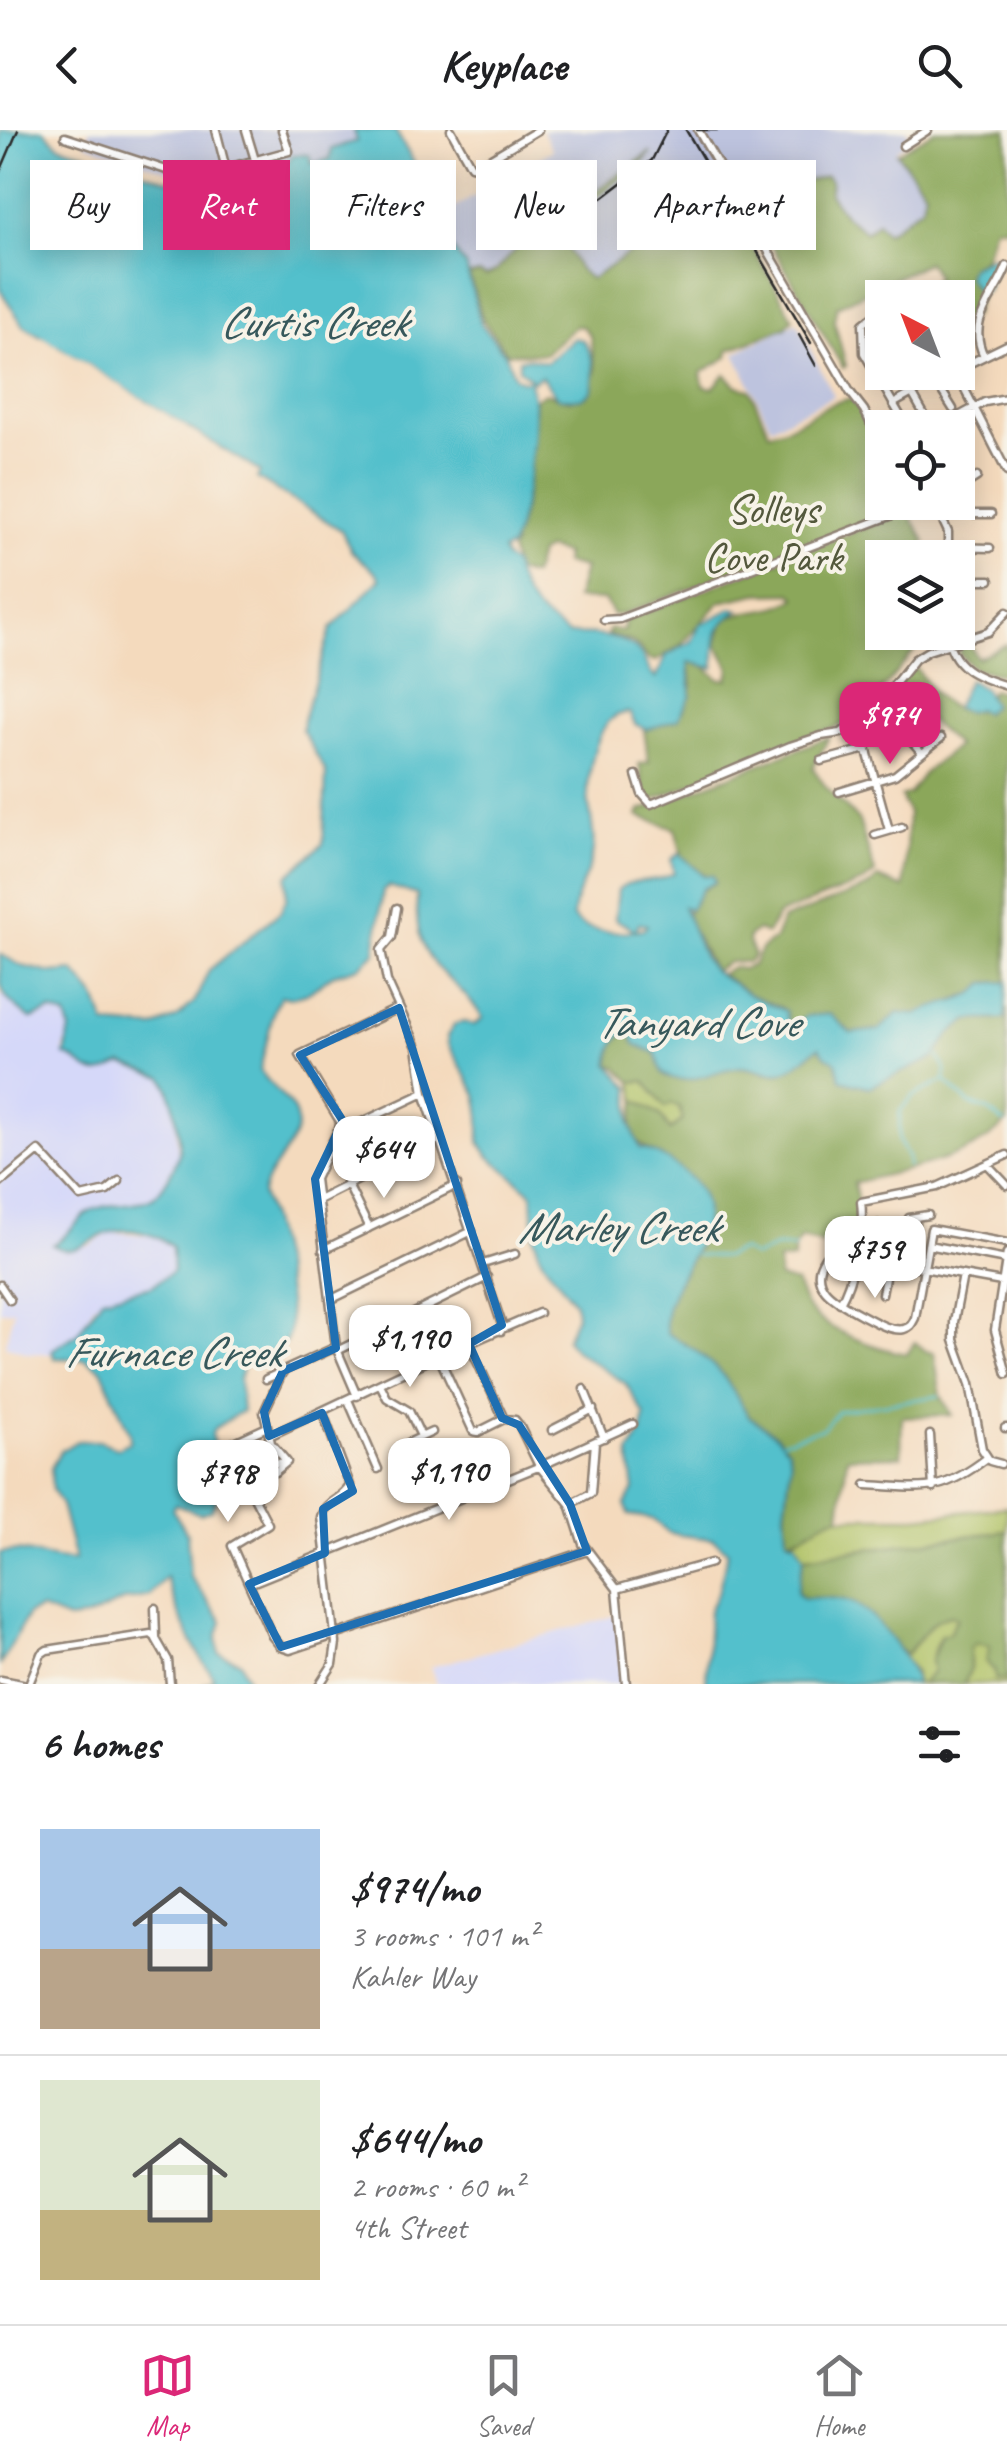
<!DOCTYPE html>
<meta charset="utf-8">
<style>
:root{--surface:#fff;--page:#f2f2f2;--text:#202124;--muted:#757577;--line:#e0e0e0;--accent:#db2777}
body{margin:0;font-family:Caveat,sans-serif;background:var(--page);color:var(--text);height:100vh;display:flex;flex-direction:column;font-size:38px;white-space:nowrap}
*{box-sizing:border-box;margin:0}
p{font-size:32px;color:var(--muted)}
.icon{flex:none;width:55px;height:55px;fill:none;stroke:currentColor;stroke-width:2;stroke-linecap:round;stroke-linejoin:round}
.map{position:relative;height:1554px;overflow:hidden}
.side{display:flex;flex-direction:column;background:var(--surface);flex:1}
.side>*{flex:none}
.banner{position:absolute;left:30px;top:30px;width:948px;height:90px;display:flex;gap:20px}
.needle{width:65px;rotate:318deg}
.tools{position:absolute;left:865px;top:150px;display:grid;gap:20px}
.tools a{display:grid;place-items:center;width:110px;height:110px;border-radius:0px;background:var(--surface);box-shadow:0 5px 25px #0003;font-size:50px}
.price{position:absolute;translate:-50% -85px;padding:0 22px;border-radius:20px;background:#fff;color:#222;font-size:32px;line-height:65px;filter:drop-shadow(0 2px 5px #0008)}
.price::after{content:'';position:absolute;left:50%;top:60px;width:30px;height:22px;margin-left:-15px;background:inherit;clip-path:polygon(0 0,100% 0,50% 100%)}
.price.selected{background:var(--accent);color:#fff}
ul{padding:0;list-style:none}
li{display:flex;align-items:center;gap:30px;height:250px;padding:0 40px}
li+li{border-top:2px solid var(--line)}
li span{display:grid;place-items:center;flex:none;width:280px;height:200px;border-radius:0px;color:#555}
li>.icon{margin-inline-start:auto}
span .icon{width:120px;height:120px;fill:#fffc;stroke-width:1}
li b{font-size:42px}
h2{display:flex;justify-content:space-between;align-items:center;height:120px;padding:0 40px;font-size:42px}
.pill{padding:0 35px;border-radius:0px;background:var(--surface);box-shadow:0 5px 25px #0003;font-size:35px;line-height:90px}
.pill.selected{background:var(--accent);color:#fff}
header{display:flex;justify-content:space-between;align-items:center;height:130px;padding:0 40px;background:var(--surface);font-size:45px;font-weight:800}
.tab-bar{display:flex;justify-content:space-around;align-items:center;height:140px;border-top:2px solid var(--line);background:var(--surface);font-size:28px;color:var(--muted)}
.tab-bar a{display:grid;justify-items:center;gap:5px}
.tab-bar .selected{color:var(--accent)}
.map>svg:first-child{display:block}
.built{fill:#d5d8f9}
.industrial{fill:#bdc3de}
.green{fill:#afc164;stroke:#6d7648;stroke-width:2.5}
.forest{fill:#8ba75a;stroke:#5b6942;stroke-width:2.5}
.water{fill:#53c0cc;stroke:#3f767c;stroke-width:2.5}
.pier{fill:#f4dabd}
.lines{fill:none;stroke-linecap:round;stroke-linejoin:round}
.stream{stroke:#53c0cc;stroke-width:2.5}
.minor-casing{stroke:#908274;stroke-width:11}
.minor{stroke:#fff;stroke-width:6}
.rail{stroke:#2b2b2b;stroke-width:2.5}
.marked{fill:none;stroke:#1f6fb2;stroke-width:8;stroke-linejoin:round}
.labels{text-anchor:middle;stroke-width:8;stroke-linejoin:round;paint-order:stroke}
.park-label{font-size:42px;fill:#53583c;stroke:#f7f3e8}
.water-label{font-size:45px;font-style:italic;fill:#37585b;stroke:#f7f3e8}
</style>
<header><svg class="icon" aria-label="back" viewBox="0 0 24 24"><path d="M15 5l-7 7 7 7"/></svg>Keyplace<svg class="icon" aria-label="search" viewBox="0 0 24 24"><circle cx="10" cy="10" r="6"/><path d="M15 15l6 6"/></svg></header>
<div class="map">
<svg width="1007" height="1554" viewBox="0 0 1007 1554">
<rect width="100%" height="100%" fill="#f7f3e8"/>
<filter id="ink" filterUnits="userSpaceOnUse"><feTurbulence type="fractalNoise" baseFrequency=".01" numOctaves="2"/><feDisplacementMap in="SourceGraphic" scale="20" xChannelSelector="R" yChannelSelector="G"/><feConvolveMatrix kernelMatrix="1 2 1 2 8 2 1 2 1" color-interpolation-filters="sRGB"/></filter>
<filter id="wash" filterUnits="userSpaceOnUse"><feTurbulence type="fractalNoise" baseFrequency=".0048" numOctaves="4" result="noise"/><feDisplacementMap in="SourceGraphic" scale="40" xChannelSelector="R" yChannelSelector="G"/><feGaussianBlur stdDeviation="2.25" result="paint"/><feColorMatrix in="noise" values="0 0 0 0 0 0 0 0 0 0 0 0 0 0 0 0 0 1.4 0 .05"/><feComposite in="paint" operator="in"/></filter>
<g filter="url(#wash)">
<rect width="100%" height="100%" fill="#f4dabd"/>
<!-- built -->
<path class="built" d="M0,863L27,888H38L51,881L66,886L70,900L63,921L88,938L105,942L123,934L163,947L169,954L175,981L178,1026L159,1063L150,1069L88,1084L61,1110L87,1117L111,1102L153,1106L172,1117L173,1141L152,1156L102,1168L94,1175L77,1204L52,1220L51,1224L28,1223L5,1215L14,1180L0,1181Z
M618,1485L623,1554H436L431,1537Z"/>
<!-- industrial -->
<path class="industrial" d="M90,0H354L357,11L332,19L331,29L312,35L309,26L292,25L289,31L192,58L190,48L85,14Z
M542,0H906L912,9L896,20L925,61L922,76L886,103L877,93L867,102L846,87L829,64L831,52L826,46L799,53L744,43L597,145L587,149L578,143L545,96L473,159L441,107V86L553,20Z
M797,192L834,266L771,297L735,223Z"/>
<!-- green -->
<path class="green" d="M645,950L665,977L671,974L679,977L683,990L670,1000L660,985L636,970L632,952Z
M1007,1377V1401L804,1427L793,1410L830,1387H916Z
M952,1484L957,1488L949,1503L941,1505C934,1517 930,1528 934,1542L921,1554H915V1543L899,1522L907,1524C922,1509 929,1488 952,1484Z
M976,1513L991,1516L996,1549H1007V1554H964L970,1540V1517Z"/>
<!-- forest -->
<path class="forest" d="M935,0H1007V97H994L985,127L970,137L967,147L980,165L973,186H962L958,213V168L923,167L927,155L937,148L928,132L837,176L834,190L846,236L843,238L736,54L752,45L799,53L826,46L831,52L829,64L846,87L866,102L877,92L886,103L922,76L925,61L897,23Z
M651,22L641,34L556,97L579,140L591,149L651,109L669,115L710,84L719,64H722L793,188L786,197L729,220L728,227L701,243L703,256L713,258L725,244L737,256L750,259L769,302C800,298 824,269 854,269L882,323V372L896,373L888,384L623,484L613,485L604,470L576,469L584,438L564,433L565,424L547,419L539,423L533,446L515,442L510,418L514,416L512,412C529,377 533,309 535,269L545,263L569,270L587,266L596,241L590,206L583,197L575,196L544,224L507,223L483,190L469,145L480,143L486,146L496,141L521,114Z
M907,381L926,412L922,415L925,427L882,428V502L919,503L918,516L883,559L845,594L776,619L651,671L644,663L639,634L649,632L644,600L683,581L692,555L689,531L704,535L719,549H728L730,538L717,514L724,489C745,478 777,483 796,467L792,463L757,464L720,472L681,515L656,531L648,529C633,508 631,511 607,505L610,499L624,501V491L631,488Z
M1007,514V545L974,539L958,523L960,518L971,516L977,528Z
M916,538C928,556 943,581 967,581C975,582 985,578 993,577L988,565L992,560L1007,563V852L985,853L980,861L917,885L898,883L879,900L851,903C825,877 814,888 787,894L788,887L782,878L750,865L721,844L732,837L743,839L753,835L761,819L775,809L782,790L868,757L878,748L904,758L908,683L901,667L909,664L924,643L957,616L929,590L921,595L907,580L894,586L883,573L907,543Z
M829,607L813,638L825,656L859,691L875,743L865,751L778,785L767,804L758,800L749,806L748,812L754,825L749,832H729L714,841L685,786L699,762L715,752L683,729L675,699L638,686L640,681Z
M1007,879V992C970,1032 904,1039 854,1053L859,1079L856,1095L848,1097L850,1103L843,1120L801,1108L794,1118V1129L778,1131L779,1148L796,1153C799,1160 802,1169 806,1176C824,1201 878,1219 907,1224L915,1212L926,1221L934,1223L941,1266L952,1285L902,1287L901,1326L847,1327L840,1386C820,1389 806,1408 787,1409L785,1381L791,1332L788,1319L777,1306L749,1286L721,1242L696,1221L667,1203C654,1157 716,1124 703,1073C693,1029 634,1025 632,1000C631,992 635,979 636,970L660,985L670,1000L683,990L679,977L671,974L665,977L645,951L632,952L617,937L609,935C612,918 614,907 631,900L633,910L658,925L666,946C698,955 715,936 742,937C753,938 768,946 780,943C793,939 808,925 819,917L826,926L836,931L841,950L869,957L934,928L950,904L969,890L1003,889Z
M1007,1401V1549H995V1541L986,1532L990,1516L976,1513L970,1518V1540L964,1554H921L933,1542L931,1531L941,1505L949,1503L957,1488L952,1485C929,1488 922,1509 906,1524C893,1518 889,1505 879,1495C860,1477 828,1468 803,1468L797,1461L804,1427Z"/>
<!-- water -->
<path class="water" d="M0,0H44L59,15L192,58L246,43L249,37L256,40L289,31L292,25H309L312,34L330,29L332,19L357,11L354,0H395L427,55L432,71L441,86L449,90L451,96L443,106L466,137L481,194L506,225L515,247L523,251L531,249L519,239V230L528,228L546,232L574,208L583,210C596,230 594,240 592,261L581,269L558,268L541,246L530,253C542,286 526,386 510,418L502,421L505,429L513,434C523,472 536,483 569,505C588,503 626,506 639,522C647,531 648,542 656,549L666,526L692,511L700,495L733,478L739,480C709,501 718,507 714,538L689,532L691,565L678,589L647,600L635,594L630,583C599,580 590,633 588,658C587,679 596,699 593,721C590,744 573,765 573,788C587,804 626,804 645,798L647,795L639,793L635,800L615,789L618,760C634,745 656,755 674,743L671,730L679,723L703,745L713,746L715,752L703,758L690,779L683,777L704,828L714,841L750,865L786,881L789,897L807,886L830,884L851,903L879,900L898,883L917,885C936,871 971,874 985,853L1007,852L1005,889L969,890L950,904L934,928L869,957L841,950L836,931L826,926L819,917C808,924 798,936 786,941C770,947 755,936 740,937C713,939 687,960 662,943L656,923L635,914L631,903L638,901L639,896C617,902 613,913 609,934L630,958V993L640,1018C659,1023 672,1032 687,1045C744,1095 653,1152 667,1203L696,1221L721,1242L749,1286L777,1306L788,1319L791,1332L785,1382L787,1409L796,1412L804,1427L797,1462L803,1468C821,1468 845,1466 859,1476C877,1488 914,1534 915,1554H706L709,1481L719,1459L728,1421L713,1409L679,1405L668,1402L653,1389L629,1385L625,1374L634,1360L629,1324L641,1304L645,1286L626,1254L577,1222L566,1209L576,1186L575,1173L541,1128L534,1106L532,1063L488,1025L480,1013V979L477,965L448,914L447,906L455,894L464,892L474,895L483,888C448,834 413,843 417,765L389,756L383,760L375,823L359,837L332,845L310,862L290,868L281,866L274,880L260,940C269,955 283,964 292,978C312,1008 266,1033 262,1065C272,1087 300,1195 285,1212C276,1222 255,1228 243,1236L239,1249L242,1281L215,1298L211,1305L219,1330L212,1356L216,1371L211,1380L200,1384L176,1374L172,1379L187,1403L190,1446L222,1491L217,1508L219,1523L241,1532L249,1554H205L214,1549C211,1541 205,1536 201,1529C187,1503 174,1476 166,1447L149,1466L123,1471L86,1488L68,1490L41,1479L28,1484L0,1536V1423C26,1416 48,1432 75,1430L61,1375L52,1360L51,1338L61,1321L77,1311H99L117,1318L129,1312L130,1304L101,1239L85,1229L54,1228L52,1220L77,1204L102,1168L152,1156L173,1141L172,1117C158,1104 130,1097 111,1102C90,1108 76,1129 53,1115C68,1107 75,1092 88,1083C106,1071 131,1077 150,1069C162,1064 176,1035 179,1023C182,1010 172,958 163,947L123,934C115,936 105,944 97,943C85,942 77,928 65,925L70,900L66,886L51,881L31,889C0,864 0,867 0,824L22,836L52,843L74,841L96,868L106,895L153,898L177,888L195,871L209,840L280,782L286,770L287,746L323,714L326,642L302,600L303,590L331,499L380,449L376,442L352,422L341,400L257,348L260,342L23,195L0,160Z
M993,126L998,132L986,160L980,165L967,147L970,137Z
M968,550L984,559L993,576L984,583L977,579L967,582L955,578Z"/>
<!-- pier -->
<path class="pier" d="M41,206L187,297L185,301L40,212Z"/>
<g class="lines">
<!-- stream -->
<path class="stream" d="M945,951L968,973L989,981L1004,993
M908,1037V1028L899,1011L900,981L913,966L944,951L946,942L938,925
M695,1125L724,1127L741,1120L754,1127L776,1117L795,1118
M783,1311L823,1298L838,1281L939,1266"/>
</g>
</g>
<g filter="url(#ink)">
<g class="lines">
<defs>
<path id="minor" d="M216,0L226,39
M246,0L255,30
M451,0L471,36L476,37L538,0
M698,0L850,262L864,280L882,317
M65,7L191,48L289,21L282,0
M903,16L928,0
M905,168L919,161
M882,179L863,194L864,223L901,287
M984,226C966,190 995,168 1007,136
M958,239L1007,215
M956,242L1007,342
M935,250L953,279
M912,263L929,293
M893,274L950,242
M937,298L985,272L1007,268
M958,359L977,347
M934,372L948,402V428
M943,388L956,384H991
M948,417L990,418
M958,450H990
M604,490L620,489L890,386L897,379L899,372
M947,502C951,538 976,547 1007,556
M878,572L922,623
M854,593L863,606L889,700
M821,631L866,619
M636,645L642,664L651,674L790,616L821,606L841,603L886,565L915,529L928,521L988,502L1007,482
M839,662L895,645L941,608
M875,705L902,697
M397,778L392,807L381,820L387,851L417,917L424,963L502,1195L501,1201
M339,1003L424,963
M989,1036L1007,1055
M0,1053L39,1021L81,1067L107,1061L119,1051
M348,1055L369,1098
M318,1070L439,1009
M909,1088L928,1085
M928,1115L1006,1130
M323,1120L457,1055
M1007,1123L995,1200L1007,1244
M856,1126L1007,1153
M825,1127C805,1156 838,1172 860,1184C872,1190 890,1202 904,1199C911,1197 912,1194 915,1188L931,1099L1007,1113
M871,1129L878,1094
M483,1134L515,1124
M907,1135L916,1087
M963,1145L954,1192V1210L970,1254L982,1319L990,1331L1001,1334
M0,1155L10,1170
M882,1164L888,1132
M330,1170L472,1101
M840,1173C853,1150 865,1099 861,1072L937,1057L1007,1025
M469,1214L504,1289
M337,1221L487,1147
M439,1227L473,1301L478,1302L504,1289
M266,1249L336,1217
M380,1254L387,1268L409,1281L421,1306
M584,1259L604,1308
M357,1266L336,1217L315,1049L341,993L300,925L399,878
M348,1270L378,1339
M504,1289L515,1290L519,1295L539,1336L570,1374L583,1414L617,1459L626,1554
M1005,1298H1007
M552,1300L593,1279
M930,1305L933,1358
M269,1306L419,1235L539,1183
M408,1313L432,1302
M217,1320L267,1297
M266,1343L258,1341V1335L285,1332
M866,1355C924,1358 939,1365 987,1328
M252,1362L258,1347L275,1342L287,1332L271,1313L264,1282L283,1241
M252,1363L268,1394L232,1416L272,1506L281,1517L290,1520L587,1421
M570,1374L591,1363L595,1312
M249,1454L543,1335L633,1294
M617,1459L711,1433
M155,1478L156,1507
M156,1509L168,1530L170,1554
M1,1550L22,1554
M29,1554L41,1524L47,1520L151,1504L156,1508
M320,1554L333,1534L336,1513L321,1387C325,1370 343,1370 350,1355L323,1283"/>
</defs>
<!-- minor casing -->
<use href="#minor" class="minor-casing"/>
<!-- minor -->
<use href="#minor" class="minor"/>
<!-- rail -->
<path class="rail" d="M686,0L811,213
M697,0H718
M0,42L18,0
M602,68L652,30L667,0
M799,205L816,236"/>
</g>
</g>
<!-- marked area -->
<path class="marked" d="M399,878L502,1195L469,1214L502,1288L519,1295L570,1374L587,1421L281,1517L249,1454L325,1423L323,1379L353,1361L322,1283L269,1306L264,1282L283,1241L336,1218L315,1049L343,991L300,925Z"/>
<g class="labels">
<!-- park labels -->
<g class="park-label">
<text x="773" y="393">Solleys<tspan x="773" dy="48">Cove Park</tspan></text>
</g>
<!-- water labels -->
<g class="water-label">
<text x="313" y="207">Curtis Creek</text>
<text x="697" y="907">Tanyard Cove</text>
<text x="618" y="1112">Marley Creek</text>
<text x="173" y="1237">Furnace Creek</text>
</g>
</g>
</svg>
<div class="tools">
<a><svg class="needle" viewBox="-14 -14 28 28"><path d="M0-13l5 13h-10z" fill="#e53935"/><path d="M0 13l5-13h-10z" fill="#757577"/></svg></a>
<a><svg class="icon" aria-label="locate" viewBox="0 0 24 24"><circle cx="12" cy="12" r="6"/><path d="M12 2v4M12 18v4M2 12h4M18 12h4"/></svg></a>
<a><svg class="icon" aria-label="layers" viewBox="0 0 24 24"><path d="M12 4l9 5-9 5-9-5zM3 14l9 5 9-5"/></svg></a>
</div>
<b class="price selected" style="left:890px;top:637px">$974</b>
<b class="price" style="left:384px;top:1071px">$644</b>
<b class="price" style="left:875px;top:1171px">$759</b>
<b class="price" style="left:410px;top:1260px">$1,190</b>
<b class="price" style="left:449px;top:1393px">$1,190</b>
<b class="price" style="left:228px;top:1395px">$798</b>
<div class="banner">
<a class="pill">Buy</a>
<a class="pill selected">Rent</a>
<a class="pill">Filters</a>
<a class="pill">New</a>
<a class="pill">Apartment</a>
</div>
</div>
<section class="side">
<h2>6 homes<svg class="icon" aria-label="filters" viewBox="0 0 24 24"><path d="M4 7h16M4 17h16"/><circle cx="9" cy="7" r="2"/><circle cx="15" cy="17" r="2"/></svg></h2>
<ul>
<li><span style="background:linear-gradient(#a9c7e8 60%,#b9a48a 0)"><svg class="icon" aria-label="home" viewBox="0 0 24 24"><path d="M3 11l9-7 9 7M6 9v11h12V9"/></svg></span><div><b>$974/mo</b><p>3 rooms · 101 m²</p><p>Kahler Way</p></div></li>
<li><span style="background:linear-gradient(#dfe7d0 65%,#c2b280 0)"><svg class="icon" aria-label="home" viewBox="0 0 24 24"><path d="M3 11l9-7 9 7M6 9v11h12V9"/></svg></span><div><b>$644/mo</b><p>2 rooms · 60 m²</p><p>4th Street</p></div></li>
</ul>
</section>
<nav class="tab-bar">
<a class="selected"><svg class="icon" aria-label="map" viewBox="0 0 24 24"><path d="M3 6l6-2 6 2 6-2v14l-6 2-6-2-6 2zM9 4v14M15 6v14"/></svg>Map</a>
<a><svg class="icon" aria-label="saved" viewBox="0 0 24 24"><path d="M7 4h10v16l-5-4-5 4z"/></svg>Saved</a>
<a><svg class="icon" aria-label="home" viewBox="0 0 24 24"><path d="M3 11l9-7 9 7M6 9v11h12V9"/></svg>Home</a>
</nav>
